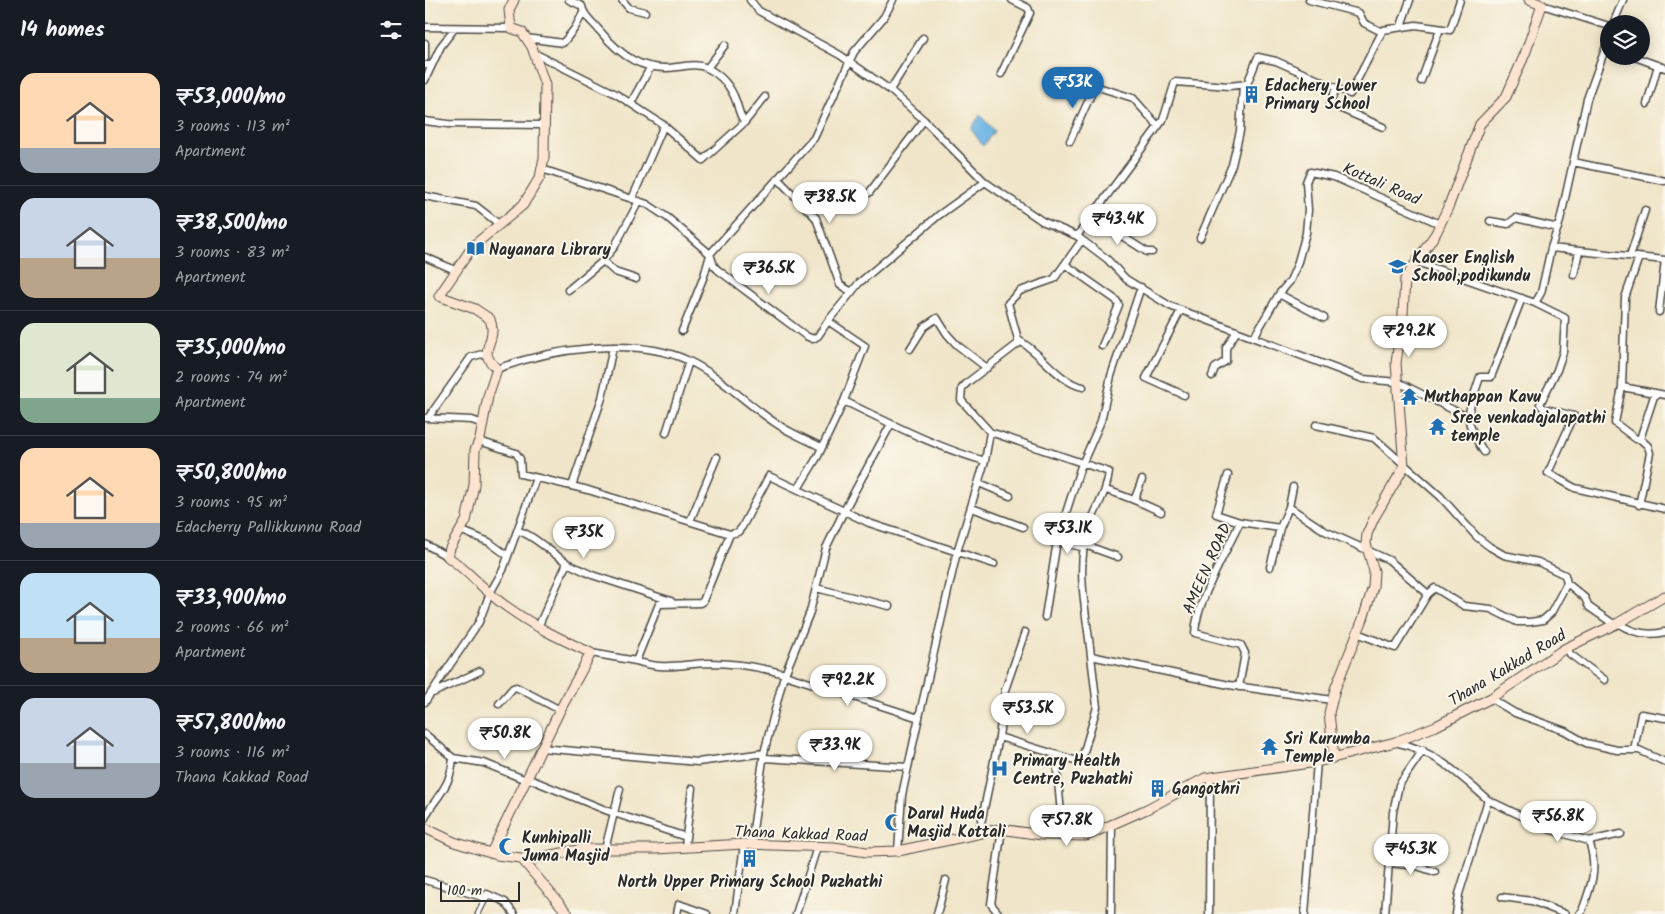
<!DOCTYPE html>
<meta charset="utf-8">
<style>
:root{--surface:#171b24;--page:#242831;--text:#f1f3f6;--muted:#9ea1a6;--line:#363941;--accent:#1f6fb2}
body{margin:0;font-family:Kalam,sans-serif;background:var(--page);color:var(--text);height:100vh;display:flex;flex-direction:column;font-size:19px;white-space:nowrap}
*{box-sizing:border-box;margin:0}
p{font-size:16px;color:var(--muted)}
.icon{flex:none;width:28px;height:28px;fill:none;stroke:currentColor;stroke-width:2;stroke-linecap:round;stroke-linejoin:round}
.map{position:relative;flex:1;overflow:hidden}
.drawer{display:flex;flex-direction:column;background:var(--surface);width:425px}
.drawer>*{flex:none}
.controls{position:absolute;left:1175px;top:15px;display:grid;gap:10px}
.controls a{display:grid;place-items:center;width:50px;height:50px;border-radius:50%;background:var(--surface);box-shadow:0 2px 12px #0003;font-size:25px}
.scale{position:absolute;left:15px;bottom:12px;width:80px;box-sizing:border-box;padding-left:5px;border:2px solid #2b2b2b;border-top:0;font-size:14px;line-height:18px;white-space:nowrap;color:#2b2b2b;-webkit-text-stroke:4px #fbf7ec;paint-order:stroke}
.price{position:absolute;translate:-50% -42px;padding:0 11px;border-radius:18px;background:#fff;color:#222;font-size:16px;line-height:32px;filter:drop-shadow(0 1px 2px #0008)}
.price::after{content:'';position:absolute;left:50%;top:30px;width:15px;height:11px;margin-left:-8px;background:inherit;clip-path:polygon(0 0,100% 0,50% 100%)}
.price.active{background:var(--accent);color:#fff}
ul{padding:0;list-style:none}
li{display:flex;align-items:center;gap:15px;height:125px;padding:0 20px}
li+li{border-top:1px solid var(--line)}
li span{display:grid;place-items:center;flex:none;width:140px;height:100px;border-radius:15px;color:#555}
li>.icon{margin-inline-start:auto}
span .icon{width:60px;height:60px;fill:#fffc;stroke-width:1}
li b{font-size:21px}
h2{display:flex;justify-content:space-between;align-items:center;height:60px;padding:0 20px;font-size:21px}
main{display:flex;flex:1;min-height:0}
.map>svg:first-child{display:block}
.built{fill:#cedafa}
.water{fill:#6cb4e4;stroke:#4c7088}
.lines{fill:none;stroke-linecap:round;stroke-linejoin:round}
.pedestrian-casing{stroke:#494743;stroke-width:7}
.minor-casing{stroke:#494743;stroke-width:9}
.secondary-casing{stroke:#494743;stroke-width:11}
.pedestrian{stroke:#fff;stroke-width:4.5}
.minor{stroke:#fff;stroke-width:6}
.secondary{stroke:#fde4d0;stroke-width:9}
.labels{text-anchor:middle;stroke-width:4;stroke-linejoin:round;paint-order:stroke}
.poi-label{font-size:16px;font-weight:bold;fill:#2b2b2b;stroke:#fbf7ec;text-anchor:start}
.street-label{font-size:16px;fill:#2b2b2b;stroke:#fbf7ec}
</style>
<main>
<section class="drawer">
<h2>14 homes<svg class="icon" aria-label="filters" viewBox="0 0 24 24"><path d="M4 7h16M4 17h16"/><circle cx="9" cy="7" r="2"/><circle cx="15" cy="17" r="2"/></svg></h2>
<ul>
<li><span style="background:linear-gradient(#ffd9b3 75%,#9aa5b1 0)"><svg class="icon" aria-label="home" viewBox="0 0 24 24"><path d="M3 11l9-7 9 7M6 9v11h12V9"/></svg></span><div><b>₹53,000/mo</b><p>3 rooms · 113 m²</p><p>Apartment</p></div></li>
<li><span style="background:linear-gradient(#c9d6e8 60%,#b9a48a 0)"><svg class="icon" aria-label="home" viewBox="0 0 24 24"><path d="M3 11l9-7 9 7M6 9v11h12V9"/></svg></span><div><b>₹38,500/mo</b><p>3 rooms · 83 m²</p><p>Apartment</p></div></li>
<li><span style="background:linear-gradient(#dfe7d0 75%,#7fa58c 0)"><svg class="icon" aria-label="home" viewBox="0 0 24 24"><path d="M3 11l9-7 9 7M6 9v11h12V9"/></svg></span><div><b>₹35,000/mo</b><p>2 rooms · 74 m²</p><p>Apartment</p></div></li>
<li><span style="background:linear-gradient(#ffd9b3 75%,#9aa5b1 0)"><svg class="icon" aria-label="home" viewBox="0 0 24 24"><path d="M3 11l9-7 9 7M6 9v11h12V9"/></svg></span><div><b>₹50,800/mo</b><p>3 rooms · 95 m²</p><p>Edacherry Pallikkunnu Road</p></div></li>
<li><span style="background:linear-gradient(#bfe0f5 65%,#b9a48a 0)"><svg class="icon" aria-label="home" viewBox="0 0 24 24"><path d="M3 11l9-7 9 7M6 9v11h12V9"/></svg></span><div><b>₹33,900/mo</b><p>2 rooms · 66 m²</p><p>Apartment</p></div></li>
<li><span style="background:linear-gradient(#c9d6e8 65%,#9aa5b1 0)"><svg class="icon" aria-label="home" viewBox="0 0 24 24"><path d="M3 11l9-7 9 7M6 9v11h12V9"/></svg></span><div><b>₹57,800/mo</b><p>3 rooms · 116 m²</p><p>Thana Kakkad Road</p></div></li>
</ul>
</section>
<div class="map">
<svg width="1240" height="914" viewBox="0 0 1240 914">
<rect width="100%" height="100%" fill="#fbf7ec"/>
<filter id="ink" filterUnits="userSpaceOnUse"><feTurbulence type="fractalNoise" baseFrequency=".02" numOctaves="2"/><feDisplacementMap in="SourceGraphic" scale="10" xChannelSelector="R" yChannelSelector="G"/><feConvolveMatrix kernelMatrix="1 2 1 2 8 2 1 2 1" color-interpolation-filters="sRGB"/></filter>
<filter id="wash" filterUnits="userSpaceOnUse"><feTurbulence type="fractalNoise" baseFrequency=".0096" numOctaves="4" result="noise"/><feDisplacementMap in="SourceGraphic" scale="20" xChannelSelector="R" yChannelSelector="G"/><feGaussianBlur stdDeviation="1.12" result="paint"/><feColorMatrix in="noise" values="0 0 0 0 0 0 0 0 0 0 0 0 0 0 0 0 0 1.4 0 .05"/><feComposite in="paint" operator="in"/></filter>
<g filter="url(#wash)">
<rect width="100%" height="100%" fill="#f0e5c9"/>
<!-- built -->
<path class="built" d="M580,763L577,776L568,774L571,764Z"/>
<!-- water -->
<path class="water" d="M555,115L569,131L558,146L546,129Z"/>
</g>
<g filter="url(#ink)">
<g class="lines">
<defs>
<path id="pedestrian" d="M53,914L61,898"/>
<path id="minor" d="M197,0L204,8L220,12
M325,0L334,11L415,55L465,90L499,120L560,182L617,221L652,236
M884,0L934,13L939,23L957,32
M1117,5L1184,26
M1188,24L1198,0
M976,26L985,0
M0,27L86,28
M101,38L138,43L150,28L158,13
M0,43V58
M109,53L191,94L237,124L278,160L320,122C314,116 314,109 311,101C306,87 296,75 282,68C272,63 262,66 252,67C217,72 196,56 174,30C168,22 158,16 157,6L144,0
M1207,56L1240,68
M0,65H7L16,46L30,28
M282,68L300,45
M576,74L605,13L603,8L587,0
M645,74L670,86L708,98L733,126
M0,80L7,65
M996,81L1015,29
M911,88L905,104L958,127
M465,90L498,38
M206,103L225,68
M1222,104L1233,65
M0,121L23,124L119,125
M320,122L340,97
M645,141L670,86
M1148,162L1240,181
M117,169L222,204L243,218L285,254L389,138L429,52L459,17L468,0
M354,180L391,218L415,285L427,292
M560,182L514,215L434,283L403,321L440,346L419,401C465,423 512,448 560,461
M444,193L499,120
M0,196L51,206L74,224
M207,199L239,125
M667,217L722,252H727
M1065,221L1083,224L1091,218L1133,228
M775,238L807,165L815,131L818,85
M657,240L682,259L701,279L745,306L938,379L973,382L1042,417
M1126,248L1240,260
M285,254L289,266L293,270L381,336L388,339L393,336L403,321
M1205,256L1220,210
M0,257L30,270
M1214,257L1200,298L1197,387L1230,393L1215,439L1223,446L1225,453L1214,505
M178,261L190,272L211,279
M992,262L1110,303L1116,293L1126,248L1135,221L1162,99L1184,38
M641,265L691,300L694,305L677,346
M1149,275L1154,251
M143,290L178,261L190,246L214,201
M854,294L899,318
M1110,303L1140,318L1138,352L1132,370L1115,404L1118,408L1149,416L1123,473L1150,488L1240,509
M756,310L721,378L759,395
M1234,312L1240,260
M257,331L279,276L285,255
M829,337L854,294L865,281L872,265L881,233L883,210L881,182L885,172L909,177L1015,224
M593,340C615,351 634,383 658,387
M485,349L499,327L512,318L522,334L532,345L562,368
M72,369C124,349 210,336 262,360C296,376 321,404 352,424C365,433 381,439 396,447
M787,376L790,368L801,361V348L812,331
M1197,387L1190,423L1211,439H1215
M1230,393L1240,395
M1,418L47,420L58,424
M3,418L46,357L61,353
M466,424L419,511L444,523L569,564
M891,425L949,438L1015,496L1052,537L1065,547L1079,555L1113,562L1140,575L1142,583L1160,598L1164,607L1190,625
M565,432L684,472C682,493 670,509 663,529C650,569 662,615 666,656L804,685L907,700
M241,433L264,361
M54,441L91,453L95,459L96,474L163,490L305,534
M1059,452C1036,417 1043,415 1055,377H1066L1097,298
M803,475L791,514L815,522
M554,483L585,496
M147,486L177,398L188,347
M373,489L393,456L419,401
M681,490C701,496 717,503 736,512
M710,498L717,480
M864,507L868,487
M547,508L598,527
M265,521L292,457
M35,530L64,542L83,556
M92,531C104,531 127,554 140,561L141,564
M632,541L660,548
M0,544L23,557
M660,545L693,557
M845,567L855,528L864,507L900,531L964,560L1003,594
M391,588L464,606
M620,617L632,541L655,469L676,421L686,376L716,287
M1193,623C1207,633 1223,636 1240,632
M113,627L142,563L167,575L246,601
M932,633L970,648L1003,594L1010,588L1039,606L1066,609L1092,622H1105L1118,620L1126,613L1142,583
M1142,648L1145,654L1180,680
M166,653L211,661
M360,675L494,718
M814,687L820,653L816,645L770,633C771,602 802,551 815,522L855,528
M8,693L55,671
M1065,698L1090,713L1140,731L1161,743L1192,750H1214L1240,762
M0,702L54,622L65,593L78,570L111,478
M74,704L88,688L91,687L135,710
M0,734L28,758C27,769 25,779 19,788C13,799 5,806 0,818
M574,737L580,690L600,632
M970,742C1009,750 1034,774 1063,800L1034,894L1031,914
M116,748L273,762L339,753
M1209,750L1216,714L1240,718
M28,758L59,763L101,780
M339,758L483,767
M102,778L183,811L261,837L260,847
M1063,800L1126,830L1164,841C1173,869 1167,884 1157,911L1154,914
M554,833L574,737L656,762L672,707L666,656
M638,835L632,770L639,757
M261,837L267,788
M1164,841L1196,834
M326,844L339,753L358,679L385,612L401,548L419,511L344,476L317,527L313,532L305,534L278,601L275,603L234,604L211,661C240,671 255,664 284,663C310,663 335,667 360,674
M180,849L195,789
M473,851L477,795L492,726L532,552L560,461L565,432L536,400L537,388L543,382L594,343L583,303L595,291L629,279L657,240L652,236L738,120L750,82L804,86L822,84L833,57L851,61L925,94L958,30L991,25L1025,30L1035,0
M965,863L992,866L1010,872
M0,880L61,898
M62,894L80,902L89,914
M1077,897L1107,901L1140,914
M252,914L254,904L282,914
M310,914L319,844
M371,914L392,847
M512,914L521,880
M574,914L566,904L577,829
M686,914L687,824
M784,914L785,777
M880,914L892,762
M960,914L968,812L974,785L998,750"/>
<path id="secondary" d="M909,758L904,713L910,689L938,619L948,587L949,571L941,544L942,534L949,518L979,467L971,363L978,314L980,279L1011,233L1024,205L1055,124L1081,97L1100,54L1117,5L1104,0
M0,828L29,842L72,855L96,858H111L158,849H230L319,844L409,847L442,852L473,851L575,829L617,835L661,836L722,809L780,778L892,762L970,742L1011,726L1066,698L1139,649L1193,623L1240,596
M66,853L135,710L166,653C138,640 110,627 85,609C62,594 45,572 23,557L25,548L41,521L49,485L50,450L55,439L63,396L72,369C49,348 74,345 65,319L50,309L14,296L48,246L98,205L115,177L119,158L120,85L107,47L97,32L86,28L84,10L89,0
M96,858L143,914"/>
</defs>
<!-- pedestrian casing -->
<use href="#pedestrian" class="pedestrian-casing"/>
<!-- minor casing -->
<use href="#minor" class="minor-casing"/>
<!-- secondary casing -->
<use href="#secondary" class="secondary-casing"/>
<!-- pedestrian -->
<use href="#pedestrian" class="pedestrian"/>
<!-- minor -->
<use href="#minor" class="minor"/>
<!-- secondary -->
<use href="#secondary" class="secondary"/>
</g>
</g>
<!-- icons -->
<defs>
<symbol id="building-bare" viewBox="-9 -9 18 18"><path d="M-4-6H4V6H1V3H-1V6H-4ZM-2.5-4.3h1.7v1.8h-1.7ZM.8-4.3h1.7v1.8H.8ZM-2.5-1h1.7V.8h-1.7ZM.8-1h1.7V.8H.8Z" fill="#1f6fb2" stroke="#fbf7ec" stroke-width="2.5" paint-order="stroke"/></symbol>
<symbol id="library-bare" viewBox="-9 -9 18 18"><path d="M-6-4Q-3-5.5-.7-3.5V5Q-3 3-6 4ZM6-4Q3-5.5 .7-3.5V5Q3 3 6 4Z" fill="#1f6fb2" stroke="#fbf7ec" stroke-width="2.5" paint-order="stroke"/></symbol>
<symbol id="school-bare" viewBox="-9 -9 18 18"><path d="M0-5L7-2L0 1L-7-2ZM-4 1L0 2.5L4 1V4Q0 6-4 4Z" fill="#1f6fb2" stroke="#fbf7ec" stroke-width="2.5" paint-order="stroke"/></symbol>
<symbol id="temple-bare" viewBox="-9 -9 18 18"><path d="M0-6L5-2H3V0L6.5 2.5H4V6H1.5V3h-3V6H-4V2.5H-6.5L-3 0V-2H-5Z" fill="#1f6fb2" stroke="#fbf7ec" stroke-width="2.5" paint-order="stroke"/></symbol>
<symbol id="hospital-bare" viewBox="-9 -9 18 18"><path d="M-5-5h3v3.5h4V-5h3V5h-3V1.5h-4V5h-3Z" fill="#1f6fb2" stroke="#fbf7ec" stroke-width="2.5" paint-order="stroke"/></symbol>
<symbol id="mosque-bare" viewBox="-9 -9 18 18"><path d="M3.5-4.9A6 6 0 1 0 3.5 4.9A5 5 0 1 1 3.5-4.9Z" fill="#1f6fb2" stroke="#fbf7ec" stroke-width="2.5" paint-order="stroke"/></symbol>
</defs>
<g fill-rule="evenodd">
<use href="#building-bare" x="814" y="82" width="25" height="25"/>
<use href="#library-bare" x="38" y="236" width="25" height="25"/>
<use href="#school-bare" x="960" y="254" width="25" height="25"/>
<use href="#temple-bare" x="972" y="384" width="25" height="25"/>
<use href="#temple-bare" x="1000" y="414" width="25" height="25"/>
<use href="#temple-bare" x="832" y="734" width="25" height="25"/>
<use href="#hospital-bare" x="562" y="756" width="25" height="25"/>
<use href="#building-bare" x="720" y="776" width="25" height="25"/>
<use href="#mosque-bare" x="456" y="810" width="25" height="25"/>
<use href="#mosque-bare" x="70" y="834" width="25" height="25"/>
<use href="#building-bare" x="312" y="846" width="25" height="25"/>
</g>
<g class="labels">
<!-- poi labels -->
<g class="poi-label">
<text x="840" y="91">Edachery Lower<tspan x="840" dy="18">Primary School</tspan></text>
<text x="64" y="255">Nayanara Library</text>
<text x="987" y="263">Kaoser English<tspan x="987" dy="18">School,podikundu</tspan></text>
<text x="999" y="402">Muthappan Kavu</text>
<text x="1026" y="423">Sree venkadajalapathi<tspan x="1026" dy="18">temple</tspan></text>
<text x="859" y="744">Sri Kurumba<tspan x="859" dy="18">Temple</tspan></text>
<text x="588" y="766">Primary Health<tspan x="588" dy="18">Centre, Puzhathi</tspan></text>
<text x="747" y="794">Gangothri</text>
<text x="482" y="819">Darul Huda<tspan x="482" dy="18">Masjid Kottali</tspan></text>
<text x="97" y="843">Kunhipalli<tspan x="97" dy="18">Juma Masjid</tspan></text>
<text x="325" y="887" text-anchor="middle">North Upper Primary School Puzhathi</text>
</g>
<!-- street labels -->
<g class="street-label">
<text transform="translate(957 183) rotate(24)" y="6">Kottali Road</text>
<text transform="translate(781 568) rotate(-66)" y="6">AMEEN ROAD</text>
<text transform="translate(1082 667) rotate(-31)" y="6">Thana Kakkad Road</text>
<text transform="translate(376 833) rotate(2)" y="6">Thana Kakkad Road</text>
</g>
</g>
</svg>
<div class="controls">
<a><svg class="icon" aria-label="layers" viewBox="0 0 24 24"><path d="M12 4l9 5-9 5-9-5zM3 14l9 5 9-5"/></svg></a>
</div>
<div class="scale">100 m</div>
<b class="price active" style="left:648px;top:109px">₹53K</b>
<b class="price" style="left:405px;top:224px">₹38.5K</b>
<b class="price" style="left:693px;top:246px">₹43.4K</b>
<b class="price" style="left:344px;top:295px">₹36.5K</b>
<b class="price" style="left:984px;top:358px">₹29.2K</b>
<b class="price" style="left:643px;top:555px">₹53.1K</b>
<b class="price" style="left:159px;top:559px">₹35K</b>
<b class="price" style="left:423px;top:707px">₹92.2K</b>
<b class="price" style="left:603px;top:735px">₹53.5K</b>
<b class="price" style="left:80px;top:760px">₹50.8K</b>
<b class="price" style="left:410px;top:772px">₹33.9K</b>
<b class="price" style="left:1133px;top:843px">₹56.8K</b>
<b class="price" style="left:642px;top:847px">₹57.8K</b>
<b class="price" style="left:986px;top:876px">₹45.3K</b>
</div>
</main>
